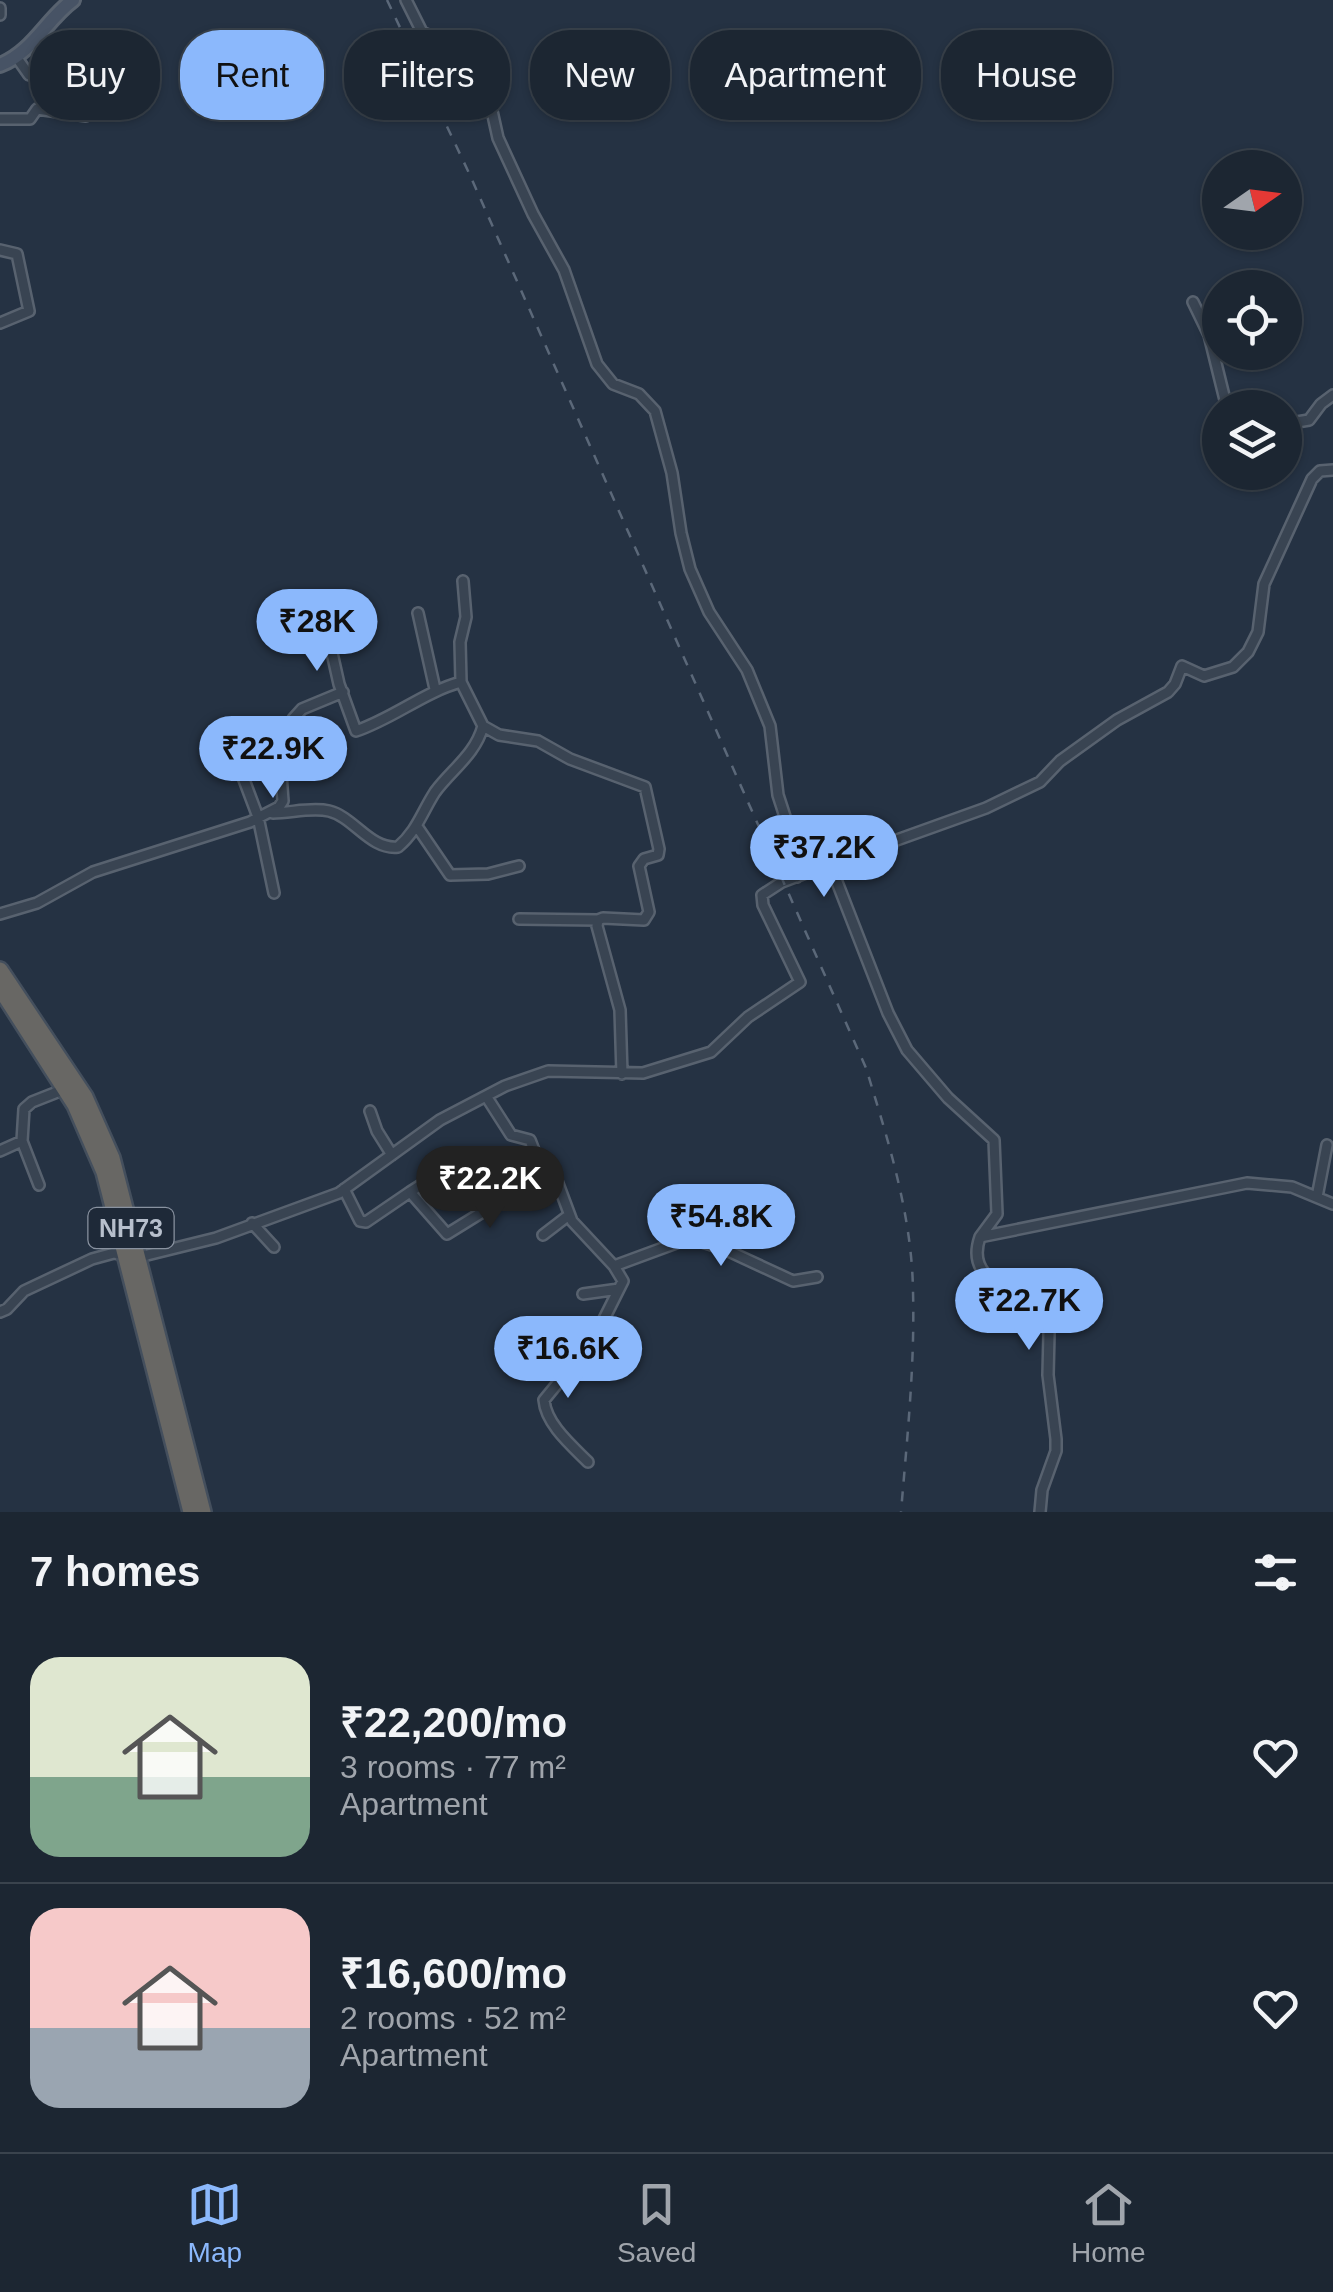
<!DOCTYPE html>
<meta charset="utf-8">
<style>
:root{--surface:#1c2632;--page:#252e3a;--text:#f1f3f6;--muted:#a0a5ac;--line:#3a434d;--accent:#8bb8fc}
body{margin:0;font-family:Helvetica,sans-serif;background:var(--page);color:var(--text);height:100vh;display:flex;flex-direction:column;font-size:38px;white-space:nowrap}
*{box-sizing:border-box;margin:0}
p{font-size:32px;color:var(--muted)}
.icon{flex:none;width:55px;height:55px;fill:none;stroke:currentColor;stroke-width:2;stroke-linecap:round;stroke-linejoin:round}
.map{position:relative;height:1512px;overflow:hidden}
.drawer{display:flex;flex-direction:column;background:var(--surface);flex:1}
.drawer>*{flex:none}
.banner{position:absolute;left:30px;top:30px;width:1275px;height:90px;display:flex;gap:20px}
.needle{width:65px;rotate:76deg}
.fabs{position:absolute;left:1202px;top:150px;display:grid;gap:20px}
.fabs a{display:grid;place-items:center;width:100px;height:100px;border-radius:50%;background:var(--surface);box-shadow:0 2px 8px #0004,0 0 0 2px var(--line);font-size:50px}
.price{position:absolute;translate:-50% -85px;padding:0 22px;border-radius:35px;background:var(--accent);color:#111;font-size:32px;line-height:65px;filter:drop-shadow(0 2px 5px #0008)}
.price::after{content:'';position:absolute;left:50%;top:60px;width:30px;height:22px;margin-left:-15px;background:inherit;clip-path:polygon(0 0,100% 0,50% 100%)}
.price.selected{background:#222;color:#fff}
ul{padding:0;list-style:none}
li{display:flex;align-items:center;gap:30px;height:250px;padding:0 30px}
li+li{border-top:2px solid var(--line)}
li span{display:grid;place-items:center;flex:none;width:280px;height:200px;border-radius:30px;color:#555}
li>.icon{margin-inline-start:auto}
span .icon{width:120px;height:120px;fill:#fffc;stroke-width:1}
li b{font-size:42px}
h2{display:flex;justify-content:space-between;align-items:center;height:120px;padding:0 30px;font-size:42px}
.chip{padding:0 35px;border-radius:40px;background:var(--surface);box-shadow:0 2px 8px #0004,0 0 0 2px var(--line);font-size:35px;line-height:90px}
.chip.selected{background:var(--accent);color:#111}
.dock{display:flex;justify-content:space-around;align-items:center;height:140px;border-top:2px solid var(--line);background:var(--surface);font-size:28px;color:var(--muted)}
.dock a{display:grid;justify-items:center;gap:5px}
.dock .selected{color:var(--accent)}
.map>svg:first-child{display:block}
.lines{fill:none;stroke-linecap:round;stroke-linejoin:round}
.minor-casing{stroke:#58626f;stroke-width:14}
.secondary-casing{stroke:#58626f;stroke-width:18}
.trunk-casing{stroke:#444f5d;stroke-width:20}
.minor{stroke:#394452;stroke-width:9}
.secondary{stroke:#475365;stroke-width:12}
.trunk{stroke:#686764;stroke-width:15}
.rail{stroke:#5b6879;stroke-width:2.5;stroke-dasharray:10 10;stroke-linecap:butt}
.labels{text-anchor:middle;stroke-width:10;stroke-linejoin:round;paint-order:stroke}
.shield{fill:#1e2938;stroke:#8992a0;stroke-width:2.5}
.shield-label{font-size:25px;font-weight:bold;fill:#b7bfcc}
</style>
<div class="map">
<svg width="1333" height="1512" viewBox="0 0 1333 1512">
<rect width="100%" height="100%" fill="#253243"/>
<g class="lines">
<defs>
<path id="minor" d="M406,0L422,32L435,38L455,39L486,84L498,138L533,214L564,270L597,364L613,384L639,394L655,411L672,473L681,533L690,569L709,612L747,670L770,726L778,795L789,829L797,877
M0,8V15
M17,58L29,75L45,74
M67,113L69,68
M0,119H30L37,109L86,116
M0,250L17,254L29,311L0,323
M1193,302L1209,335L1227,408
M1285,424L1309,420L1321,404L1333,395
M1333,470L1320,471L1312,479L1264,584L1258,632L1248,652L1233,667L1204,676L1182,666L1175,684L1168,692L1117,720L1060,761L1040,782L986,808L830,864L888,1013L907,1050L948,1098L994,1140L997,1214L980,1237L1247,1183L1292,1187L1333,1204
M463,581L466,617L460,642L461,682L483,726L499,735L538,741L570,759L645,787L659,849L658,855L644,859L639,866L649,912L644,920L603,918L598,920L597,926L620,1010L622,1074
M418,613L435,689
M330,644L339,684L356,731C394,718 424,692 461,682
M223,724L258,817L274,893
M273,813C291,813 311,807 329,811C354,817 370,850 398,847C417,831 422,812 435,792C452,769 475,755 483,726
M418,828L450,875L488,874L519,866
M0,914L37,903L93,872L250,822L279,807L283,801L281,774L291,749L293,719L302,709L343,692
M519,919L598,920
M486,1096L511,1135L530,1140L541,1168L557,1181L572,1221L614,1266L623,1281L619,1289L583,1294
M370,1111L377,1131L392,1155
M22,1141L39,1185
M0,1151L22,1141L24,1109L32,1102L65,1089
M344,1189L360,1221L366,1222L410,1192L447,1234L531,1182
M410,1192L462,1159
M1317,1197L1327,1145
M252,1223L274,1247
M543,1235L569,1215
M980,1237C965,1281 1010,1286 1038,1303L1044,1308L1049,1333L1048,1375L1056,1439V1451L1042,1490L1040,1512
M614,1266L690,1238L724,1249L793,1281L817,1277
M0,1312L7,1309L24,1291L92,1259L114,1253L139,1257L216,1238L339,1193L440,1120L505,1086L548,1071L643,1073L711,1052L748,1017L800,982L763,905L762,895L782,882L830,864
M588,1462C571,1445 546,1424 544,1400L594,1339L619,1289"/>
<path id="secondary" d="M0,65C33,52 46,20 73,0"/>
<path id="trunk" d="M0,970L85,1097L112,1158L203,1512
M0,988L75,1105L104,1172L191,1512"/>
</defs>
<!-- minor casing -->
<use href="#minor" class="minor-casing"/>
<!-- secondary casing -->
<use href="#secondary" class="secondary-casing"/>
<!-- trunk casing -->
<use href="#trunk" class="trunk-casing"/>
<!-- minor -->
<use href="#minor" class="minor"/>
<!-- secondary -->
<use href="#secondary" class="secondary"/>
<!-- trunk -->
<use href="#trunk" class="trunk"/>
<!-- rail -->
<path class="rail" d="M387,0L469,173L866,1068C888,1140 912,1215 913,1291C915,1365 907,1439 901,1512"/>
</g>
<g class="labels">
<!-- shield labels -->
<rect class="shield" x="88.5" y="1208" width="85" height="40" rx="8"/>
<g class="shield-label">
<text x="131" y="1237">NH73</text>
</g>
</g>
</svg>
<div class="fabs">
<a><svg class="needle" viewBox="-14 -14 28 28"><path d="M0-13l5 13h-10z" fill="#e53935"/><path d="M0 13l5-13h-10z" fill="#a0a5ac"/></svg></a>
<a><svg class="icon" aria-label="locate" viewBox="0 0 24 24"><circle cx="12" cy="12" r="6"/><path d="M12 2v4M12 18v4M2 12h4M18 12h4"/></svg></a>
<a><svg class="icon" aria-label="layers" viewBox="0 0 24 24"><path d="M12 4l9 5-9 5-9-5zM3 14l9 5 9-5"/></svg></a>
</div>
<b class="price" style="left:317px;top:674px">₹28K</b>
<b class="price" style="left:273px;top:801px">₹22.9K</b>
<b class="price" style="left:824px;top:900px">₹37.2K</b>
<b class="price selected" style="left:490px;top:1231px">₹22.2K</b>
<b class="price" style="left:721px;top:1269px">₹54.8K</b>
<b class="price" style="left:1029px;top:1353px">₹22.7K</b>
<b class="price" style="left:568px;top:1401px">₹16.6K</b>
<div class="banner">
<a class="chip">Buy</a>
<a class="chip selected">Rent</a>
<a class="chip">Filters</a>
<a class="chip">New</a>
<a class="chip">Apartment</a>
<a class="chip">House</a>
</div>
</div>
<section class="drawer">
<h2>7 homes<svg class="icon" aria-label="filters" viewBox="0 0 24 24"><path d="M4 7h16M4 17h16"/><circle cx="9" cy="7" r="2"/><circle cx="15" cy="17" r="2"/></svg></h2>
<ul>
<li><span style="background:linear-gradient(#dfe7d0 60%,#7fa58c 0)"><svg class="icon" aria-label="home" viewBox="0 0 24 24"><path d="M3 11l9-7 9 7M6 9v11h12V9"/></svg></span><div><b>₹22,200/mo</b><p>3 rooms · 77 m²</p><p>Apartment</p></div><svg class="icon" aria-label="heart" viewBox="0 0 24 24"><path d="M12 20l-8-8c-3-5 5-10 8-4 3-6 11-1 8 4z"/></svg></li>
<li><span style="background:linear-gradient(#f6c9c9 60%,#9aa5b1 0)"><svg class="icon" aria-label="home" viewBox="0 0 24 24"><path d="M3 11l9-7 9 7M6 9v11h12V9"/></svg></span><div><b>₹16,600/mo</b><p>2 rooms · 52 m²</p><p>Apartment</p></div><svg class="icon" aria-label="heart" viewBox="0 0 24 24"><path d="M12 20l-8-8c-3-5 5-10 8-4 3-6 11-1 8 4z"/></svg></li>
</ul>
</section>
<nav class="dock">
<a class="selected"><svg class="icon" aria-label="map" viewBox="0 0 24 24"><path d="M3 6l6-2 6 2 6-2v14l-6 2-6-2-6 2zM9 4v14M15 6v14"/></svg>Map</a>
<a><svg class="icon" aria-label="saved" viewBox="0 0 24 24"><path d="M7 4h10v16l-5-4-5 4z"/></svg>Saved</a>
<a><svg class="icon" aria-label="home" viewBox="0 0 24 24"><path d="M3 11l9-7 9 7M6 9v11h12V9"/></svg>Home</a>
</nav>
